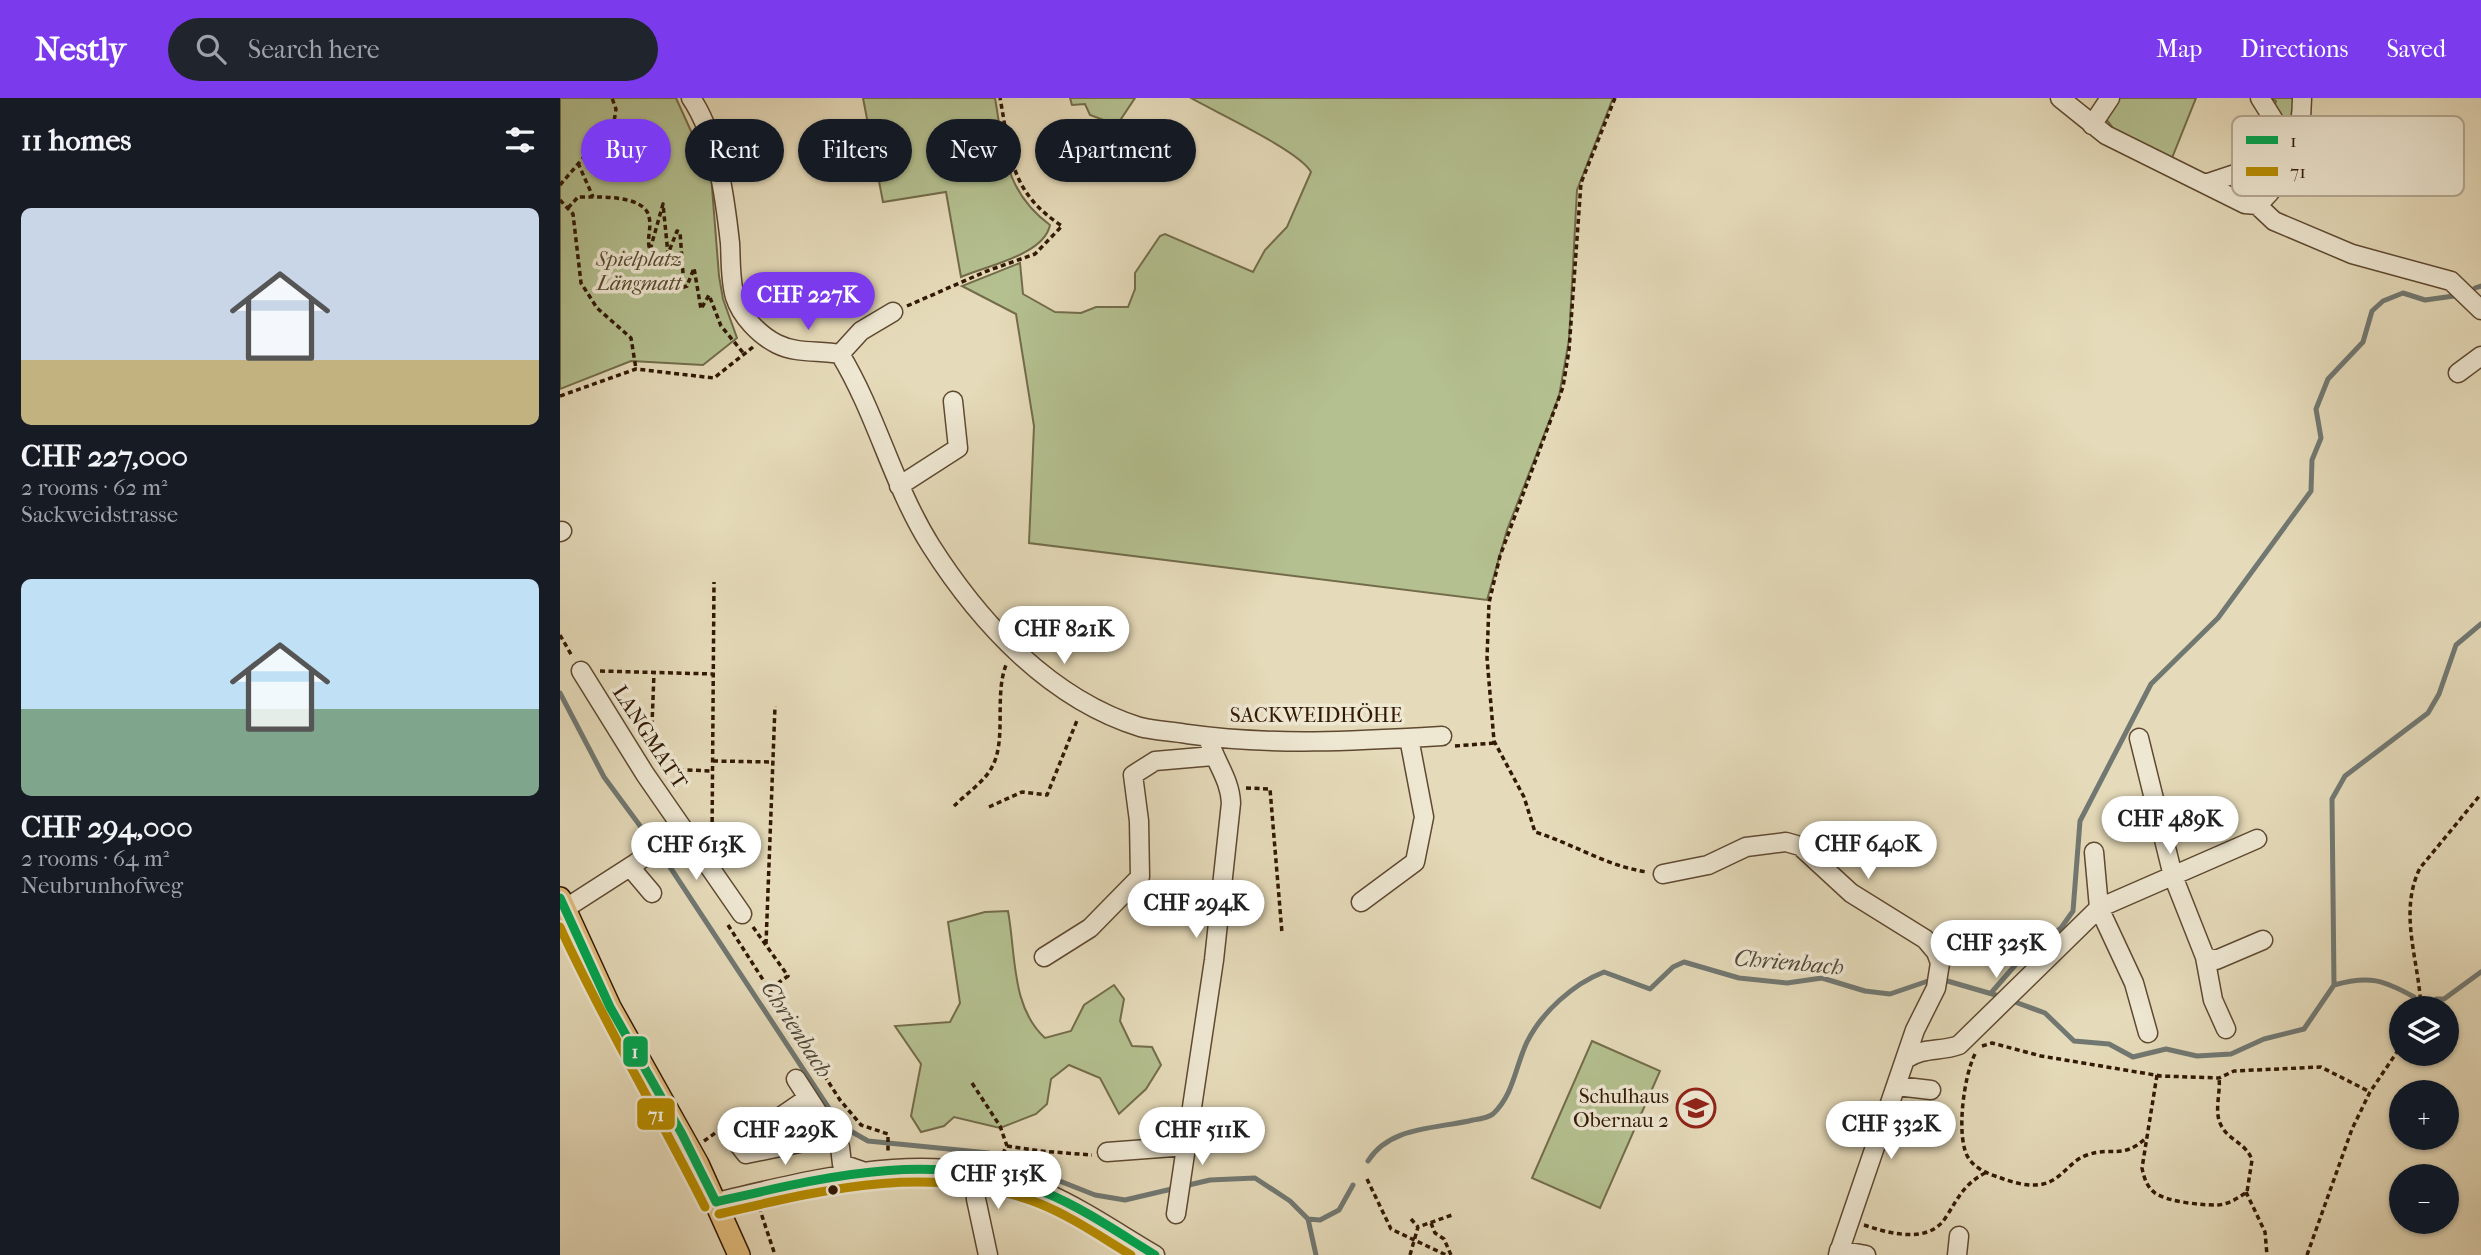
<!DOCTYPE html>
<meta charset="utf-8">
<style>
:root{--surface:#171b24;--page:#20242c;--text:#f1f3f6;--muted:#9ea1a6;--accent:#7c3aed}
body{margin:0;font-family:"IM FELL French Canon",serif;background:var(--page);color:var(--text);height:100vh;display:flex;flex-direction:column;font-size:26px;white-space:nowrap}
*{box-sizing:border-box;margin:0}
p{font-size:23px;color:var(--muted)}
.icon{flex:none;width:38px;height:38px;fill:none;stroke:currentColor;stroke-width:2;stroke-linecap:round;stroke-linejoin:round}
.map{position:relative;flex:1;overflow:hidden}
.side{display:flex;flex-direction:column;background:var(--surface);width:560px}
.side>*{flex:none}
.banner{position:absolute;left:21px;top:21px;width:665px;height:63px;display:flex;gap:14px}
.controls{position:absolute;left:1829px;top:898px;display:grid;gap:14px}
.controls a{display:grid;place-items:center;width:70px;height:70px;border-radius:50%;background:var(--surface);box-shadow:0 2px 5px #0004;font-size:35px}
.price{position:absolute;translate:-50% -60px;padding:0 16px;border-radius:24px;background:#fff;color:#222;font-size:23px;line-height:46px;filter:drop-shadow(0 2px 4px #0008)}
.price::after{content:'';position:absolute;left:50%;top:42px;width:21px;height:16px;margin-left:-10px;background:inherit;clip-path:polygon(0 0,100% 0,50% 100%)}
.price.on{background:var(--accent);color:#fff}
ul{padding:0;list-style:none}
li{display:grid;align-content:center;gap:14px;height:371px;padding:0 21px}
li span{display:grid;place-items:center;height:217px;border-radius:10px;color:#555}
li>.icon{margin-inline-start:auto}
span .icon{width:126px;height:126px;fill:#fffc;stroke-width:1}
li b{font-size:30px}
h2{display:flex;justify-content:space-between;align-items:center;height:84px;padding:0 21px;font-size:30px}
.tag{padding:0 24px;border-radius:32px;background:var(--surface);box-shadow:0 2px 5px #0004;font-size:24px;line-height:63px}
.tag.on{background:var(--accent);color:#fff}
header{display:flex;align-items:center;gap:42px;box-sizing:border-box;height:98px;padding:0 35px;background:var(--accent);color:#fff}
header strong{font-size:33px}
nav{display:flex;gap:38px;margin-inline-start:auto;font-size:24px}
.search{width:490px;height:63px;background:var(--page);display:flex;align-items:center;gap:18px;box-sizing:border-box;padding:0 24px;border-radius:38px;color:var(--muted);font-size:26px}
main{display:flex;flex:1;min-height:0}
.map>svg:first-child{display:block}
.green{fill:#b4c090;stroke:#736c4a;stroke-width:2}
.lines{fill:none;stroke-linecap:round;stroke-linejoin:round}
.stream{stroke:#717872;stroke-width:5}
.minor-casing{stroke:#5f4931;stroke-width:21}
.major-casing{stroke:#321904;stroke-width:24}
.path{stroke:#321904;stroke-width:3.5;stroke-dasharray:5 3.5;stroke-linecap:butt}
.minor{stroke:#eee7d2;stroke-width:18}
.major{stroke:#e2bd7c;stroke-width:21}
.bus-1-casing{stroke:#eee7d2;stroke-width:14}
.bus-2-casing{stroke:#eee7d2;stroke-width:14}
.bus-1{stroke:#00a651;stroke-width:9}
.bus-2{stroke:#b78d01;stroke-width:9}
.bus-dot{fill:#321904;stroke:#eee7d2;stroke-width:2.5}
.labels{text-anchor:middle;stroke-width:7;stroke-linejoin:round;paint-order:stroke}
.park-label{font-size:21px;font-style:italic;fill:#594b2e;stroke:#eee7d2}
.street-label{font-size:21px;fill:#321904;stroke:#eee7d2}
.poi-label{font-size:21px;fill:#321904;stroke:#eee7d2;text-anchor:end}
.water-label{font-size:23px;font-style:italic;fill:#52493b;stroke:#eee7d2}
.key{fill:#eee7d2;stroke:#b6a994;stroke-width:2}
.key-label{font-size:19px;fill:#321904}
.line-badge{stroke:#eee7d2;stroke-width:2.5}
.badge-label{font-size:19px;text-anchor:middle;font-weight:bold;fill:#fff}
</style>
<header>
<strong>Nestly</strong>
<div class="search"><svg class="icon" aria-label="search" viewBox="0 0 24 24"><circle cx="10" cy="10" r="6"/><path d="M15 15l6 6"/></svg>Search here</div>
<nav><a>Map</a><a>Directions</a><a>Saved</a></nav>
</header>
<main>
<section class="side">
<h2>11 homes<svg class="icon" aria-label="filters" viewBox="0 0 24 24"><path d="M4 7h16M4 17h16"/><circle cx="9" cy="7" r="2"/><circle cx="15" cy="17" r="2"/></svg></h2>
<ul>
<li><span style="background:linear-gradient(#c9d6e8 70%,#c2b280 0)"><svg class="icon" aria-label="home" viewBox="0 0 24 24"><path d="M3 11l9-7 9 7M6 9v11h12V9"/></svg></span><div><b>CHF 227,000</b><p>2 rooms · 62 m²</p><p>Sackweidstrasse</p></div></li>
<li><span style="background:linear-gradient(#bfe0f5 60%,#7fa58c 0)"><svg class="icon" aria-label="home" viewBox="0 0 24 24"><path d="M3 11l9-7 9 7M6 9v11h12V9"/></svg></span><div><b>CHF 294,000</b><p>2 rooms · 64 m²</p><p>Neubrunhofweg</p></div></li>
</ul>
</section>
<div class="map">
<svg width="1921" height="1157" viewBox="0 0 1921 1157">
<rect width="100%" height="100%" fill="#e5dab9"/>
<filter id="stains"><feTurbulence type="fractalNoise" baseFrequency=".00286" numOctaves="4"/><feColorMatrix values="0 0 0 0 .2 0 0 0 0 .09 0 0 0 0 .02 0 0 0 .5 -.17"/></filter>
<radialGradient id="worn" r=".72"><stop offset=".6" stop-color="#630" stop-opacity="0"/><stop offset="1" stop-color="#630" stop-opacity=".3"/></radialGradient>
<!-- green -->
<path class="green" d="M0,0H116L151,77L159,178L163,201L177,240L143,267L71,263L0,291Z
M303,0H435C444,52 444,93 490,127C484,157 426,168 401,179L386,94L323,104Z
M510,0H575L557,27L530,17L525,6L512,7Z
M631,0H1053L1017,92L1009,242L999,298L947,432L927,502L469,445L474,328L456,216L402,188L460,165L463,196L495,214L521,215L536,209H568L575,191V175L600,138L605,136L693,174L705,152L727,129L751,74C740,53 655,14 631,0Z
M1551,0H1636L1610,65L1564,44L1543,17Z
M1711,0H1738L1736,15L1729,22L1711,21L1716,3Z
M1714,50L1726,57L1702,92L1683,99L1668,88L1670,82Z
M448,813C456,857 451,909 485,940L511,933L524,907L554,887L564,901L560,923L572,948L592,949L601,967L586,991L559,1016L540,980L509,967L491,981L487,1006L476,1016L440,1030L394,1019L384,1028L361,1034L351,1018L361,966L335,928L390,924L400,905L388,824L425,814Z
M1032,943L1100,973L1040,1110L972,1080Z"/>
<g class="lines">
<!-- stream -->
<path class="stream" d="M1915,190L1921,188
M0,595L44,679L106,763L280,1027L308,1043L429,1055L535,1097L565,1102L650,1082L695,1080L730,1103L748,1121L760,1122L779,1112L793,1087
M1384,882L1439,898
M1774,887L1772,701L1785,678L1868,615L1879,596L1896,547L1921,526
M1774,887C1809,877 1824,882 1854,899
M1431,895L1464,857L1501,830L1513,813L1520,723L1591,586L1658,520L1751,393L1752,362L1761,340L1756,311L1768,281L1803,244L1812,213L1823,203L1843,195L1865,202L1894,198
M1876,901H1884L1921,874
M1455,904L1485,915L1514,943L1549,946L1573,959L1606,951L1637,958L1671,956L1704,941L1744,931L1774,887
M808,1063C830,1028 876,1031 913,1022C920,1021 928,1020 933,1016C954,996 955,969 967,944C982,914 1013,886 1044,874L1090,891L1113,869L1124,864L1179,880L1227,885L1262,880L1305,893L1330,896L1371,882
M748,1121L756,1157"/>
<defs>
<path id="minor" d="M131,0C157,38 165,100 170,145C171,162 170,182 175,199C181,218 199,237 217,246C237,256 259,252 280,256
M1500,0L1546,37L1685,106L1697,107C1727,82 1742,39 1742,0
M1700,0L1715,24L1712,50
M1532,27L1550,0
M1645,86L1684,73L1738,33
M1697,107L1714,123L1792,156L1891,183L1921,212
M280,256C317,317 333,388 371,448C420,525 490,601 580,629C595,633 612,633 627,636C712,648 797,643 882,638
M280,256L301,233L333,214
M1898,275L1921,258
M339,388L398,350L393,303
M0,434L2,433
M21,573L85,676L182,816
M1579,640L1613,778L1645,859L1653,902L1666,931
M1534,754L1539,810L1574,885L1588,935
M70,769L92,795
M1103,776L1148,767L1186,749L1226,744L1240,748L1291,795L1365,841L1376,854L1380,865L1376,890L1355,932L1278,1157
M801,804L855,764L864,719L849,640
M6,810L76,765L122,730
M484,859L530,830L580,779L579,723L573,677L595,663L653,658
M1645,859L1656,862L1703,842
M1346,961C1363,949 1380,954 1399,947L1539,810L1697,741
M236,981L280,1049L282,1066L302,1073
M1337,988L1371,992
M248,1000L179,1047L186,1056L273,1038
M547,1054L627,1048
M414,1073L416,1101L428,1157
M156,1104C265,1079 376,1047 484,1094C523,1111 559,1136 595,1157
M616,1116L654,862L671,705C670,680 654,663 648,639
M1279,1152L1306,1157
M1397,1157L1399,1138"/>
<path id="major" d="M0,800L50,909L138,1066L179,1157"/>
</defs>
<!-- minor casing -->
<use href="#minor" class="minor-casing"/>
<!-- major casing -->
<use href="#major" class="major-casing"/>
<!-- path -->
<path class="path" d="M1055,0L1021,85L1009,252L1003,289L940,458L929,505L927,560L934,643L964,699L975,734C1014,746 1046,768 1087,774
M18,65L33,99
M0,87L54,24L56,11L52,0
M0,102L13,116L21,185L37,210L71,240L76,271
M8,110L18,99C35,99 85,96 89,119C92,130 86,141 90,152L103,106L108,156L117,133L120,134L124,189L127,188L134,170L141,211L149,197L161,228L185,257
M347,208L427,173L475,156L502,128C449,93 451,58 440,0
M0,298L76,271L154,280L193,249
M0,537L12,558
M40,573L153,576
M895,648L935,645
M91,653L94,575
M153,663L212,664
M102,671L152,673
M686,690L710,691L722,835
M394,708C406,696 425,683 432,669C447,642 434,598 446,567
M429,709L462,694L487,697L518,620
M152,741L154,484
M168,827L280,1002L301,1027L328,1036V1056
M193,829L228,878L211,890
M206,846L215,608
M1861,910C1859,862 1838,815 1860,770L1921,696
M1422,948L1432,945L1481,958L1601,978L1659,980L1674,973L1761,969L1810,994
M1415,956C1404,977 1395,1041 1409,1061C1417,1072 1429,1076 1441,1080C1454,1085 1469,1089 1483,1086C1502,1082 1509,1063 1527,1057C1552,1048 1562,1062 1586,1040
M1597,977L1582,1070C1584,1080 1587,1089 1595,1095C1608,1104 1641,1107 1656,1107C1668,1107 1678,1100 1687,1094L1692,1062C1686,1045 1670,1043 1662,1029C1653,1015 1661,995 1659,980
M412,985L440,1028L447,1048L439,1062
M144,1043L165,1028L169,1035
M447,1048L480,1053L532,1057
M807,1081L831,1131L886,1157
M1686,1094L1705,1134L1707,1157
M199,1109L215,1157
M851,1121L858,1129
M871,1125L875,1135L884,1141L891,1157
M1304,1127C1328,1135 1369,1147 1386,1119C1399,1099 1403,1087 1425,1075
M850,1157L858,1129L892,1117
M1747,1157L1792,1031L1810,994L1841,948"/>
<!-- minor -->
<use href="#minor" class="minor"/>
<!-- major -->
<use href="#major" class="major"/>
<defs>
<path id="bus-1" d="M0,800L50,909L122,1036L156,1104
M156,1104C265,1079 376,1050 484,1094C523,1110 559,1135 595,1157"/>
<path id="bus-2" d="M0,829C44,925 98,1015 145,1109
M159,1116C265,1091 372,1064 478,1105C511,1118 541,1139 571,1157"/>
</defs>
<!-- bus-1 casing -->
<use href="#bus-1" class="bus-1-casing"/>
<!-- bus-2 casing -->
<use href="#bus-2" class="bus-2-casing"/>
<!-- bus-1 -->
<use href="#bus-1" class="bus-1"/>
<!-- bus-2 -->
<use href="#bus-2" class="bus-2"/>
</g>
<!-- icons -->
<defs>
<symbol id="school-ring" viewBox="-11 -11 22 22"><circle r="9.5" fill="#eee7d2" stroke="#8f2418" stroke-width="1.5"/><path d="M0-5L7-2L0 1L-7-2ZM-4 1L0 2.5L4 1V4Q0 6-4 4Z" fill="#8f2418"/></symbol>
</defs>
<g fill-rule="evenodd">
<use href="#school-ring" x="1114" y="988" width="44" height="44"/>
</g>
<!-- markers -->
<circle class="bus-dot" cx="273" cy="1092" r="6"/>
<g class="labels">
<!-- park labels -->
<g class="park-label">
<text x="79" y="168">Spielplatz<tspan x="79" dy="24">Längmatt</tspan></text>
</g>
<!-- street labels -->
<g class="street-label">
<text x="756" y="624">SACKWEIDHÖHE</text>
<text transform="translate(90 639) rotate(57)" y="7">LANGMATT</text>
</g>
<!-- poi labels -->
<g class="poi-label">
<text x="1109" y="1005">Schulhaus<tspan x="1109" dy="24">Obernau 2</tspan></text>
</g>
<!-- water labels -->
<g class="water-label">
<text transform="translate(1229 864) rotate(5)" y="8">Chrienbach</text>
<text transform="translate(237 931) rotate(57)" y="8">Chrienbach</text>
</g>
</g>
<!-- legend -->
<rect x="1672" y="18" width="232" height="80" rx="10" class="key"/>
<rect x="1686" y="38" width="32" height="8" fill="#00a651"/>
<rect x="1686" y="69" width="32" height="9" fill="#b78d01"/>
<g class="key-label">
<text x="1730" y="49">1</text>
<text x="1730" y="80">71</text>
</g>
<g class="line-badge">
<rect x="62" y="937" width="27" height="33" rx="7" fill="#00a651"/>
<rect x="76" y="999" width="40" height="34" rx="7" fill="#b78d01"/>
</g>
<g class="badge-label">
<text x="75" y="960">1</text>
<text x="96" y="1023">71</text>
</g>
<rect width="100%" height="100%" filter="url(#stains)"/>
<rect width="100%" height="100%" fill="url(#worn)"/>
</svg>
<div class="controls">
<a><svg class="icon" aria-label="layers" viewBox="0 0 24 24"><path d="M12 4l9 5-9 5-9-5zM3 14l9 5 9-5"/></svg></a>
<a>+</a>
<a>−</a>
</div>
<b class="price on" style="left:248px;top:234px">CHF 227K</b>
<b class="price" style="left:504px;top:568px">CHF 821K</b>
<b class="price" style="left:1610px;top:758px">CHF 489K</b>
<b class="price" style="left:1308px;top:783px">CHF 640K</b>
<b class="price" style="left:136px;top:784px">CHF 613K</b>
<b class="price" style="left:636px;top:842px">CHF 294K</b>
<b class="price" style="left:1436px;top:882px">CHF 325K</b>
<b class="price" style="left:1331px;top:1063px">CHF 332K</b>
<b class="price" style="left:225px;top:1069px">CHF 229K</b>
<b class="price" style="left:642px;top:1069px">CHF 511K</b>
<b class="price" style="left:438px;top:1113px">CHF 315K</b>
<div class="banner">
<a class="tag on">Buy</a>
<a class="tag">Rent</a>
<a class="tag">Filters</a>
<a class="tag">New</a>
<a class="tag">Apartment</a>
</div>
</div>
</main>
